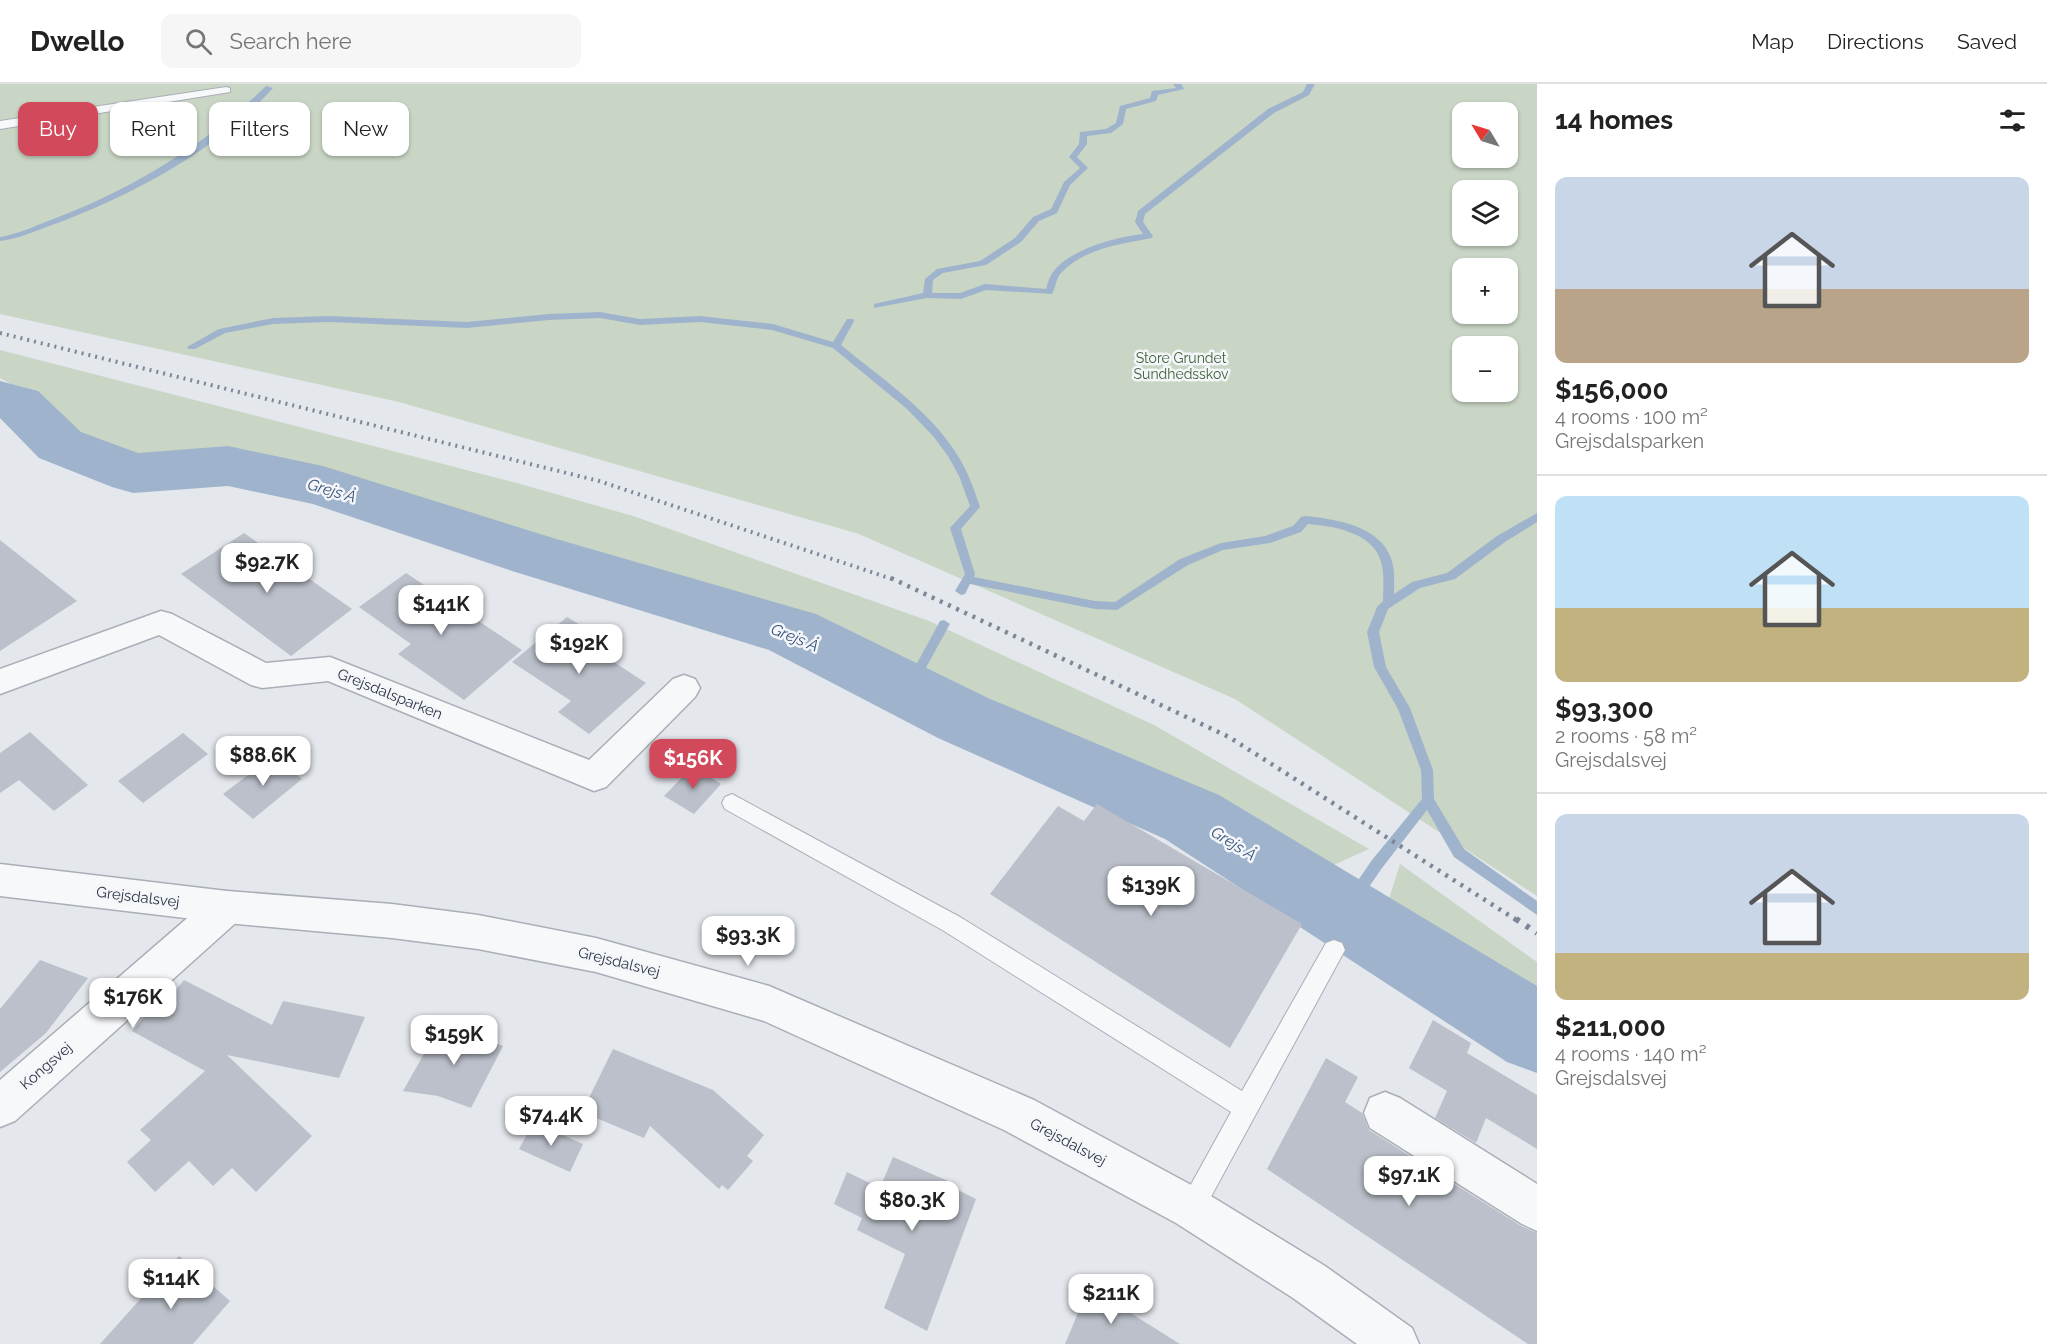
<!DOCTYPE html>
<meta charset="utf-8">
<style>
:root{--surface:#fff;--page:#f6f6f6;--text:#222;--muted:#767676;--line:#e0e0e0;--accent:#d1495b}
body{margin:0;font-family:Raleway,sans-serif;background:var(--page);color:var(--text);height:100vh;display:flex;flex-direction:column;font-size:22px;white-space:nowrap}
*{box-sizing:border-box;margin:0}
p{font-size:20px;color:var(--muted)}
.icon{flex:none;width:33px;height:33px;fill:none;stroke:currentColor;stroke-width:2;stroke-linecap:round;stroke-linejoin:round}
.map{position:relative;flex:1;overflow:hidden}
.details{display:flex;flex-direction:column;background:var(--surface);width:510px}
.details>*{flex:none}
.banner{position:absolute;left:18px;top:18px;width:570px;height:54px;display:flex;gap:12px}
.needle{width:39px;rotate:308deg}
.tools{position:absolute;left:1452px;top:18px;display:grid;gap:12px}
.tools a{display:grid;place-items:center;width:66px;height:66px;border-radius:12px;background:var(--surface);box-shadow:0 2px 4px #0004;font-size:30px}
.price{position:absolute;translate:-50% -51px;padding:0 14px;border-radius:12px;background:#fff;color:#222;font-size:20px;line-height:39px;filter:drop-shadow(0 2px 3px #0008)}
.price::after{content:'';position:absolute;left:50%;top:36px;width:18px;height:14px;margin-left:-9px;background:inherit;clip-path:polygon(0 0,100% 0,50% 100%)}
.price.on{background:var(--accent);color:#fff}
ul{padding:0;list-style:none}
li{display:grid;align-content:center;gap:12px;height:318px;padding:0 18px}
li+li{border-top:2px solid var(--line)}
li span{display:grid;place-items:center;height:186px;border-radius:12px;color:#555}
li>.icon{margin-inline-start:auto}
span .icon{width:108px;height:108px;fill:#fffc;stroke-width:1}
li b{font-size:26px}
h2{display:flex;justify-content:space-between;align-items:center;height:72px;padding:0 18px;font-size:26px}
.tag{padding:0 21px;border-radius:12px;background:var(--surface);box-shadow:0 2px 4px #0004;font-size:21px;line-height:54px}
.tag.on{background:var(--accent);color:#fff}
header{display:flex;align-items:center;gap:36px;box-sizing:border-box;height:84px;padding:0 30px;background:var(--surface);border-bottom:2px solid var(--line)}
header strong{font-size:28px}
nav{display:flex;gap:33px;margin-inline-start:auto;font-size:21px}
.search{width:420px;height:54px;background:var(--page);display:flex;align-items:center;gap:15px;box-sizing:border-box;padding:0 21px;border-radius:12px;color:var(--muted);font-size:22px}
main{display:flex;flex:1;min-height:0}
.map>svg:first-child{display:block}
.green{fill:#c9d6c5;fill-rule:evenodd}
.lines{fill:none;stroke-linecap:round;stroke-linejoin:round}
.stream{fill:#9fb4cc;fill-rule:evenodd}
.river{fill:#9fb4cc;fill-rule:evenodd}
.building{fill:#bbc0ca}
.service-casing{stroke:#a9aeb7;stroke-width:2}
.minor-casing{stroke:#a9aeb7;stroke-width:3}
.tertiary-casing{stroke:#a9aeb7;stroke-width:3}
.service{fill:#f7f8fa;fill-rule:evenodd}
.minor{fill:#f7f8fa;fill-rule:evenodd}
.tertiary{fill:#f7f8fa;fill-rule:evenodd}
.rail-far2{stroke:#7d8696;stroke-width:4;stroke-dasharray:2 5;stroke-linecap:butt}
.rail-far1{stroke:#7d8696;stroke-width:4.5;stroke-dasharray:3 6;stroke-linecap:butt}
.rail{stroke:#7d8696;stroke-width:6;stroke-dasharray:4 8;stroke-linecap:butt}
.labels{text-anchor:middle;stroke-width:5;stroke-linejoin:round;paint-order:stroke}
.far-park-label{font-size:14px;fill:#3f6138;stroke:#f4f6f9}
.street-label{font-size:15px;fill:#2b3445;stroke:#f4f6f9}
.water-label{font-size:16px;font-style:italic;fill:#34527a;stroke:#f4f6f9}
</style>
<header>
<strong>Dwello</strong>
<div class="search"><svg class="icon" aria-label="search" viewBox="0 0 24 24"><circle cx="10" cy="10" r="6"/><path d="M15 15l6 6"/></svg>Search here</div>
<nav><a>Map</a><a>Directions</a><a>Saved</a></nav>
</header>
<main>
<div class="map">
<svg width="1537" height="1260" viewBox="0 0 1537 1260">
<rect width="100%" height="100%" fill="#e4e7ec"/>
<!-- green -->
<path class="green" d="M0,0H1537V812L1235,615L859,450L399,318L0,230ZM1462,28H1508V74H1462ZM1462,106H1508V152H1462ZM1462,184H1508V230H1462ZM1462,262H1508V308H1462Z
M0,266L517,399L633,432L929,537L1154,641L1369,765L1327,784L1199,716L1145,692L1057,665L935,599L767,527L321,384L235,371L126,373L83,354L22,306L0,294Z
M1400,780L1537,878V940L1387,821Z"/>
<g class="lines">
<!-- stream -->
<path class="stream" d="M1173,0H1181L1184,5L1158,11L1156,17L1126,25L1123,40L1111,49L1087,52V60L1077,73L1088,84L1070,101L1057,129L1039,137L1021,158L986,181L943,189L933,196L932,209H960L985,200L1046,205C1048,199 1049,193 1053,188C1070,165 1116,153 1143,150L1135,138L1138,127L1268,25L1303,8L1307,0H1315L1309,11L1274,29L1145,130L1143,138L1153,152L1152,154C1121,160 1085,164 1061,189C1056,194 1056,203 1052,210L986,206L961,215L927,214L874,224V220L923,209L925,195L937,185L980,177L1015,154L1033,133L1051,125L1064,98L1080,84L1069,73L1079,60L1080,48L1106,45L1116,39L1120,22L1150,14L1152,7L1176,4Z
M266,2L273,4C218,66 129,113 52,141C35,147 18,155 0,157V153C17,150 33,143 48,137C129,107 204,62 266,2Z
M600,228L640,235L700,232L773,240L833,258L847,235H853L854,237L841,261C882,295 930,326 958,372C968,388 974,405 980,423L961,445L975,490L974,493L1095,517L1115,518L1180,475L1221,459L1265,452L1293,442L1301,433L1305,432C1336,435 1382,442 1392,477C1395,488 1394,499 1394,510L1412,498L1447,489L1497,452L1537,429V438L1505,458L1455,495L1420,504L1388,525L1379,548L1386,583L1410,624L1433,686L1434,715L1464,765L1537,817V831L1454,773L1427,726L1382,784L1349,832L1344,834L1339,832L1337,828L1339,824L1372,776L1422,715L1421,686L1398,625L1374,583L1367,548L1377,523L1383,517C1383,504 1385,488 1380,475C1371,448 1332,442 1308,440L1301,448L1270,459L1223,466L1188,481L1117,526L1095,525L970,500L965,510L961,511L955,507L965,490L950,444L970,422L959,392L948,372L933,352L907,325L833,264L772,246L700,238L640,241L600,234L549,236L467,244L328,238L273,240L225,249L195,265H189L187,263L219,245L273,234L328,232L467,238L549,230Z
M944,536L950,540L912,609H904L902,606L904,603L940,537Z"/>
<!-- river -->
<path class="river" d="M0,297L38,307L81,348L138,369L228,362L323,382L553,454L816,530L988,614L1219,711L1537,902V989L1507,978L1165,755L938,654L769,566L512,487L313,420L228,402L133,409L112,403L39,374L0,334Z"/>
</g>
<!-- building -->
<path class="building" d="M244,449L352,525L291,572L181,490Z
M0,456L77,517L0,567Z
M406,489L522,566L464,616L398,570L411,560L359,523Z
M567,533L595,550L585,559L646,599L589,650L558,628L571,617L512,578Z
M30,648L88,701L54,727L19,696L0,709V669Z
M183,649L208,670L143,719L118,697Z
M273,672L302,695L253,735L223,710Z
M693,682L721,700L694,730L664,712Z
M1097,720L1302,840L1230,964L990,810L1058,722L1084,737Z
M40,876L88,894L46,949L0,988V925Z
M184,896L272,941L283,917L365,933L339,994L227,971L312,1052L256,1108L232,1084L213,1102L189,1077L155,1108L127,1078L151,1056L140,1046L205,987L132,947L157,918L163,921Z
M1433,936L1471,959L1467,969L1537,1011V1065L1486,1034L1476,1059L1435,1034L1447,1007L1409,984Z
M442,938L503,962L471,1024L438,1012L403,1007Z
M613,965L713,1006L764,1051L747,1072L753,1077L728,1106L722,1101L719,1105L650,1042L644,1054L582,1028Z
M1326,974L1358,993L1345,1018L1362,1029L1369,1046L1521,1142L1537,1149V1260H1528L1267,1085Z
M534,1038L583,1060L570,1088L519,1065Z
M893,1073L948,1097L946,1100L976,1115L927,1247L884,1224L905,1170L857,1146L862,1134L834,1120L847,1088L880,1104Z
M179,1172L230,1217L193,1260H100Z
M1089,1203L1180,1260H1065Z"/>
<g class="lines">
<defs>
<path id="service" d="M226,3L230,4V8L0,45V37Z
M732,710L960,833L1242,1007L1326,859L1334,856L1342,859L1345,866L1200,1133L1191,1137L1182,1133L1178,1124L1231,1028L944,847L725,725L722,719L725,713Z"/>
<path id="minor" d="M161,527L172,530L266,579L330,573L589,676L673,595L684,591L695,595L700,604L695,613L606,703L594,707L328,597L262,604L251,601L159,551L0,610V585Z
M227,807L240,811L246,823L240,835L15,1037L0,1043V996L214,811Z
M1385,1008L1400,1014L1537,1100V1147L1522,1140L1370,1044L1364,1029L1370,1014Z"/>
<path id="tertiary" d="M0,780L227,807L392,820L478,831L596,854L769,902L1034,1016L1206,1109L1325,1182L1412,1244L1419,1260H1357L1293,1214L1176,1139L1004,1046L764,937L596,888L478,865L392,854L227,839L0,812Z"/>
</defs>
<!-- service casing -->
<use href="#service" class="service-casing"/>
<!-- minor casing -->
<use href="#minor" class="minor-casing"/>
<!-- tertiary casing -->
<use href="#tertiary" class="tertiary-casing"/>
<!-- service -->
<use href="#service" class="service"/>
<!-- minor -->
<use href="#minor" class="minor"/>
<!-- tertiary -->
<use href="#tertiary" class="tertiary"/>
<!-- rail-far2 -->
<path class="rail-far2" d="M0,249L599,397L895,496"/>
<!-- rail-far1 -->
<path class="rail-far1" d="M891,494L1229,653L1518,837"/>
<!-- rail -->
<path class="rail" d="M1516,835L1537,849"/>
</g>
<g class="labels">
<!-- far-park labels -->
<g class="far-park-label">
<text x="1181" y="279">Store Grundet<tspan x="1181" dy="16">Sundhedsskov</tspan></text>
</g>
<!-- street labels -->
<g class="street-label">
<text transform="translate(390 610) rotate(22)" y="5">Grejsdalsparken</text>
<text transform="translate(138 813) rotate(7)" y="5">Grejsdalsvej</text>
<text transform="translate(619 878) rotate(14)" y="5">Grejsdalsvej</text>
<text transform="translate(46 982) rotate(-41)" y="5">Kongsvej</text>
<text transform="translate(1068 1058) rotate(28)" y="5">Grejsdalsvej</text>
</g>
<!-- water labels -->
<g class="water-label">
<text transform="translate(332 406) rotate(16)" y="6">Grejs Å</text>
<text transform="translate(795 553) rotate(22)" y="6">Grejs Å</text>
<text transform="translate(1234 759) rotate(32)" y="6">Grejs Å</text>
</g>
</g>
</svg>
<div class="tools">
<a><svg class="needle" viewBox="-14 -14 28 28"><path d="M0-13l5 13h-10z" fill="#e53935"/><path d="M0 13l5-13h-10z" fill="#767676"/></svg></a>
<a><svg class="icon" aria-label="layers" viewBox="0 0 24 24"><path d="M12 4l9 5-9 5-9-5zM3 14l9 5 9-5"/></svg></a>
<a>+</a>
<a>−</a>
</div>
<b class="price" style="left:267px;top:510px">$92.7K</b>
<b class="price" style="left:441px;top:552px">$141K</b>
<b class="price" style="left:579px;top:591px">$192K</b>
<b class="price" style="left:263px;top:703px">$88.6K</b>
<b class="price on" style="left:693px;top:706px">$156K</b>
<b class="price" style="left:1151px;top:833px">$139K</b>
<b class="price" style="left:748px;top:883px">$93.3K</b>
<b class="price" style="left:133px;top:945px">$176K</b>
<b class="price" style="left:454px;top:982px">$159K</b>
<b class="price" style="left:551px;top:1063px">$74.4K</b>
<b class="price" style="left:1409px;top:1123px">$97.1K</b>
<b class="price" style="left:912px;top:1148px">$80.3K</b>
<b class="price" style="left:171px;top:1226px">$114K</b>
<b class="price" style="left:1111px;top:1241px">$211K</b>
<div class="banner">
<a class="tag on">Buy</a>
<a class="tag">Rent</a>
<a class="tag">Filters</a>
<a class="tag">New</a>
</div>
</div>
<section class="details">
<h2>14 homes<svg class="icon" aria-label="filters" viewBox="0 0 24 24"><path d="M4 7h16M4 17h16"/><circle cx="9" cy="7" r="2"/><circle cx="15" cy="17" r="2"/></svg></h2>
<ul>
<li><span style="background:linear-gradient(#c9d6e8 60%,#b9a48a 0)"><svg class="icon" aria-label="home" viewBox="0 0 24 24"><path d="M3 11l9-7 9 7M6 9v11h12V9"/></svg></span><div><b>$156,000</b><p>4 rooms · 100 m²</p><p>Grejsdalsparken</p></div></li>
<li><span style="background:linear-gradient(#bfe0f5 60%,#c2b280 0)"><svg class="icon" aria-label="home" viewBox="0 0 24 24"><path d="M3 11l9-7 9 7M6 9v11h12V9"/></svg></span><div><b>$93,300</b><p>2 rooms · 58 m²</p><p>Grejsdalsvej</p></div></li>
<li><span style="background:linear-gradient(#c9d6e8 75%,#c2b280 0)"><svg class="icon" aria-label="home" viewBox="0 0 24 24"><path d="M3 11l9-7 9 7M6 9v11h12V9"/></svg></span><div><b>$211,000</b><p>4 rooms · 140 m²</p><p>Grejsdalsvej</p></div></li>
</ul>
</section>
</main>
